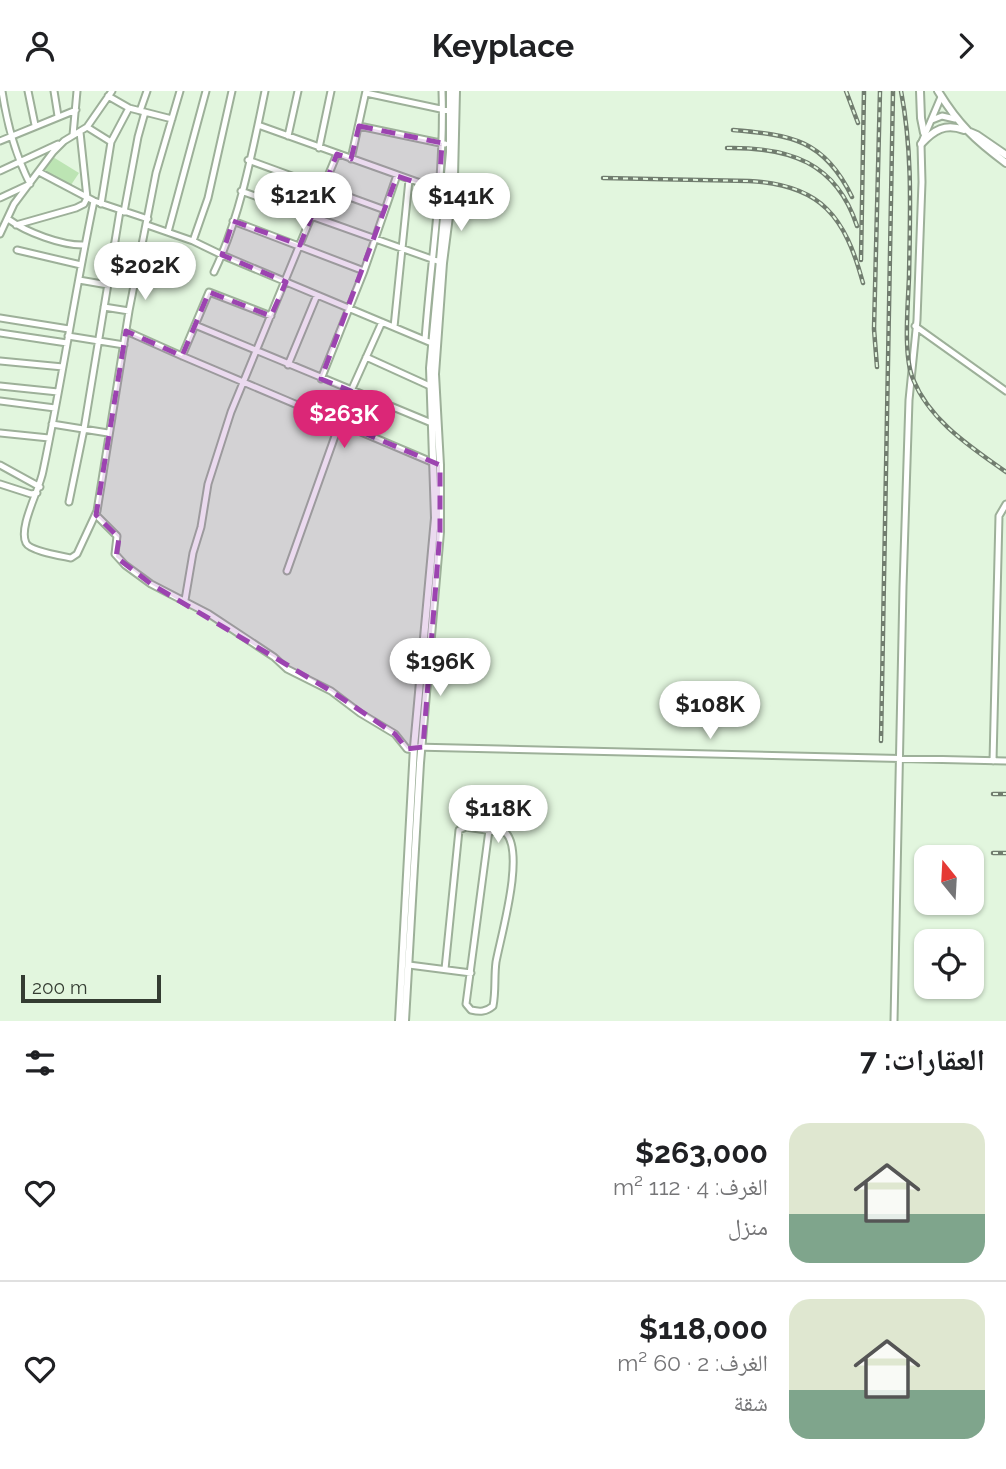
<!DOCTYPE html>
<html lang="ar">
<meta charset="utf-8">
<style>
:root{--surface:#fff;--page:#f2f2f2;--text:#202124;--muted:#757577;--line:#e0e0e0;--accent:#db2777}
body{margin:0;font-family:Raleway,"Noto Naskh Arabic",sans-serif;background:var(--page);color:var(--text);direction:rtl;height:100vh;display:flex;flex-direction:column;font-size:26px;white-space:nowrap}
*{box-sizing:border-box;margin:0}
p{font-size:23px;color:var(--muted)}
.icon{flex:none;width:38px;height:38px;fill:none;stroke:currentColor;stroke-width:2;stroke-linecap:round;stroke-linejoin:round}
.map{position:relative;height:930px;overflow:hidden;direction:ltr}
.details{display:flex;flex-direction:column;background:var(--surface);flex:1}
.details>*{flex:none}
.needle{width:46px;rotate:342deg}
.fabs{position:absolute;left:914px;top:754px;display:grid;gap:14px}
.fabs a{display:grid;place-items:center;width:70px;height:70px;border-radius:14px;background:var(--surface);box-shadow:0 2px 5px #0004;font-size:35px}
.scale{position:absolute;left:21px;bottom:18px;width:140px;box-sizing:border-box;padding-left:7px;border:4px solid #343c32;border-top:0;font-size:19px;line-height:24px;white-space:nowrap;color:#343c32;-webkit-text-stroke:5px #e2f6de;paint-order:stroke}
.price{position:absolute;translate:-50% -60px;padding:0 16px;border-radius:24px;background:#fff;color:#222;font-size:23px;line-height:46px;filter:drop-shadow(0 2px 4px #0008)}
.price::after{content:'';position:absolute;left:50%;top:42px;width:21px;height:16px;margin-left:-10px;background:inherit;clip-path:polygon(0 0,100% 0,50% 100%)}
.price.current{background:var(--accent);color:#fff}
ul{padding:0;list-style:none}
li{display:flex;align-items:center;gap:21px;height:175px;padding:0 21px}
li+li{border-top:2px solid var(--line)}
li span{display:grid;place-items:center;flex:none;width:196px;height:140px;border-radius:21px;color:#555}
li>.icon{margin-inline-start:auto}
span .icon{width:84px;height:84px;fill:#fffc;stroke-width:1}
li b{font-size:30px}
h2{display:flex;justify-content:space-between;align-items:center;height:84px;padding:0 21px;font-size:30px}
header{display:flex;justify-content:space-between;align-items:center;height:91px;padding:0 21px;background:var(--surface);font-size:32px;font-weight:700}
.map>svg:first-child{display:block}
.green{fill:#bce4b3}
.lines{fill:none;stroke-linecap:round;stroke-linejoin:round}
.minor-casing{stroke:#9db099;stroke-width:9}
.major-casing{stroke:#9db099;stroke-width:10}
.minor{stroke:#fff;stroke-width:5}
.major{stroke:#fff;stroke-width:6}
.rail-casing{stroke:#717d6f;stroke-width:4.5}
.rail{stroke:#e2f6de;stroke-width:2;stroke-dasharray:5;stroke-linecap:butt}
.marked{fill:#9c44b0;fill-opacity:0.2;stroke:#9c44b0;stroke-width:5;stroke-dasharray:14 9;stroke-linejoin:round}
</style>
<header><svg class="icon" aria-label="forward" viewBox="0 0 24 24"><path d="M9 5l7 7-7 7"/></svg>Keyplace<svg class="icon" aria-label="person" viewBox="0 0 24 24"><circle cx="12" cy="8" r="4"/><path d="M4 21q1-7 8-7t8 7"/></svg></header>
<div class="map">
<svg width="1006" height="930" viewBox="0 0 1006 930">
<rect width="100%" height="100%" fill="#e2f6de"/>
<!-- green -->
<path class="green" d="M53,66L79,82L69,97L43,81Z"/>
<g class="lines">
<defs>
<path id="minor" d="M28,0L35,34
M54,0L58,25
M366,2L450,20
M108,5L129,17L172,28
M140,20L147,0
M932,29L942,25L955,28
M258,34L440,99
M359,35L445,53
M87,36L111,51
M73,44L77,0
M288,45L298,0
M0,50L76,19
M319,57L331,0
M351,68L366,0
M248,69L385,119
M0,80L58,53
M39,81L94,110L148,128
M241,100L443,172
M0,107L30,93C15,63 7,33 2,0
M94,110C75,200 62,290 43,380C40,398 18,436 26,452C30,460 62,465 71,467L77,463L97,420L129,220L156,82L180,0
M101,113L111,51L129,17
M124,121L138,46L145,21
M8,128C26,141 62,155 85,154
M233,130L364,180
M16,134L76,117L84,113L87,107L80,41
M147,134L193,150L222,164L434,253
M168,141L206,0
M0,143L14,113L53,61L64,50L87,36L112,0
M193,150L208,107L232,0
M17,159L81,174
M214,181C240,127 253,58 265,0
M79,189L108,194
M104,216L129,220
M0,227L69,238
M195,234L434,333
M915,235L1006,300
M394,236L409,89
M126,240L182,265L434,372
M0,242L67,252
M68,245L124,254
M425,249C431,166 445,83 442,0
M182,265L209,201L271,225
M366,266L432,296
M0,270L63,276
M288,274L317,204
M321,288L364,180L397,84
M0,295L58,301
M0,310L55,317
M52,333L108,342
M0,342L49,347
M0,374L40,396
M0,393L31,403L37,402
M69,411L84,338L120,120
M96,424L117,445L115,463L125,474L151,493L209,523L274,566L287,578L331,600L360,622L395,643L407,658L414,659
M287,480L351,300L382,231
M185,509L193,462L201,436L208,393L231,321L337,63
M414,656L1006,670
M993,670L999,425L1006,413
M409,874L471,882
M445,878L459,739L466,736L506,742C525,763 501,844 496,871C494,886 496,900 493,915C486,921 480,921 471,919L466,913L489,739
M894,930L903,496L909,309L917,229L922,91L921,53L941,6"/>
<path id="major" d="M920,0L921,27L924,42
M938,0C958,33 975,49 1006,72
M970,41L977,44L1006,64
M921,53C934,39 945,32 964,39
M399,930L414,656L435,427L430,277L450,61V0
M405,930L420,672L440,441V374L435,283L443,172L454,86L456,0"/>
</defs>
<!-- minor casing -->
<use href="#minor" class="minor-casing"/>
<!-- major casing -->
<use href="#major" class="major-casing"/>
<!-- minor -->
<use href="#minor" class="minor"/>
<!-- major -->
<use href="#major" class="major"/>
<defs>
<path id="rail" d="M846,0L858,32
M901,0C913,62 910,124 909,186C908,213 903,264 913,288C930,330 971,356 1006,381
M733,39C791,44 824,48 852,106
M727,57C789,56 836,71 857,135
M603,87L749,90C822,94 845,126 863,192
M861,169L864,0
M877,276L874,238L880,0
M881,650L893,0
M993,703H1006
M993,762H1006"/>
</defs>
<!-- rail casing -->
<use href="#rail" class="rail-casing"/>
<!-- rail -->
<use href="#rail" class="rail"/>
</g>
<!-- marked area -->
<path class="marked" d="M359,35L442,52L439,99L397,85L321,288L351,300L340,332L440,374V441L423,656L407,658L395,643L331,600L151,493L116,466L119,447L96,424L126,240L182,265L209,201L271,225L286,191L222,164L233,130L300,154L337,63L351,68Z"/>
</svg>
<div class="fabs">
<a><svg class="needle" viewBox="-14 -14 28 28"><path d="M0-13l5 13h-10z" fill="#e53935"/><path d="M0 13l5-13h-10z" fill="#757577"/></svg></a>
<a><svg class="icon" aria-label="locate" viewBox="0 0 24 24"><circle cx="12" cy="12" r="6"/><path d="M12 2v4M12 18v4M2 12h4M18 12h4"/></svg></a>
</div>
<div class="scale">200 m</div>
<b class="price" style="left:303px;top:141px">$121K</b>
<b class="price" style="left:461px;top:142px">$141K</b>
<b class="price" style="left:145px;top:211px">$202K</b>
<b class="price current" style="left:344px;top:359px">$263K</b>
<b class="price" style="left:440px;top:607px">$196K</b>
<b class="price" style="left:710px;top:650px">$108K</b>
<b class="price" style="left:498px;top:754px">$118K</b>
</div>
<section class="details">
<h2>العقارات: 7<svg class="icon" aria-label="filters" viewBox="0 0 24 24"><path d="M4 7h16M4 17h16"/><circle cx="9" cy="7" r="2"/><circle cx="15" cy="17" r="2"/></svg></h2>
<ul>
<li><span style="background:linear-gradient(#dfe7d0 65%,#7fa58c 0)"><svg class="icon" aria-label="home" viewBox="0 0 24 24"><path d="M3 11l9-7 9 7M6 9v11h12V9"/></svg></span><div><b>$263,000</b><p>الغرف: 4 · 112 m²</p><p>منزل</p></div><svg class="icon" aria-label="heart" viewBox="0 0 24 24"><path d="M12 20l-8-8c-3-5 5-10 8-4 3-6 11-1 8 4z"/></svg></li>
<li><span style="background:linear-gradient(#dfe7d0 65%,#7fa58c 0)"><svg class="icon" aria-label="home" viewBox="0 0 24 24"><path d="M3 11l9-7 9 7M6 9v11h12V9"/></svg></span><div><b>$118,000</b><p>الغرف: 2 · 60 m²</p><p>شقة</p></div><svg class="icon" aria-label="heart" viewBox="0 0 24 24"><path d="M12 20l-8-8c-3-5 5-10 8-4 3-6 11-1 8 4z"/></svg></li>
</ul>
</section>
